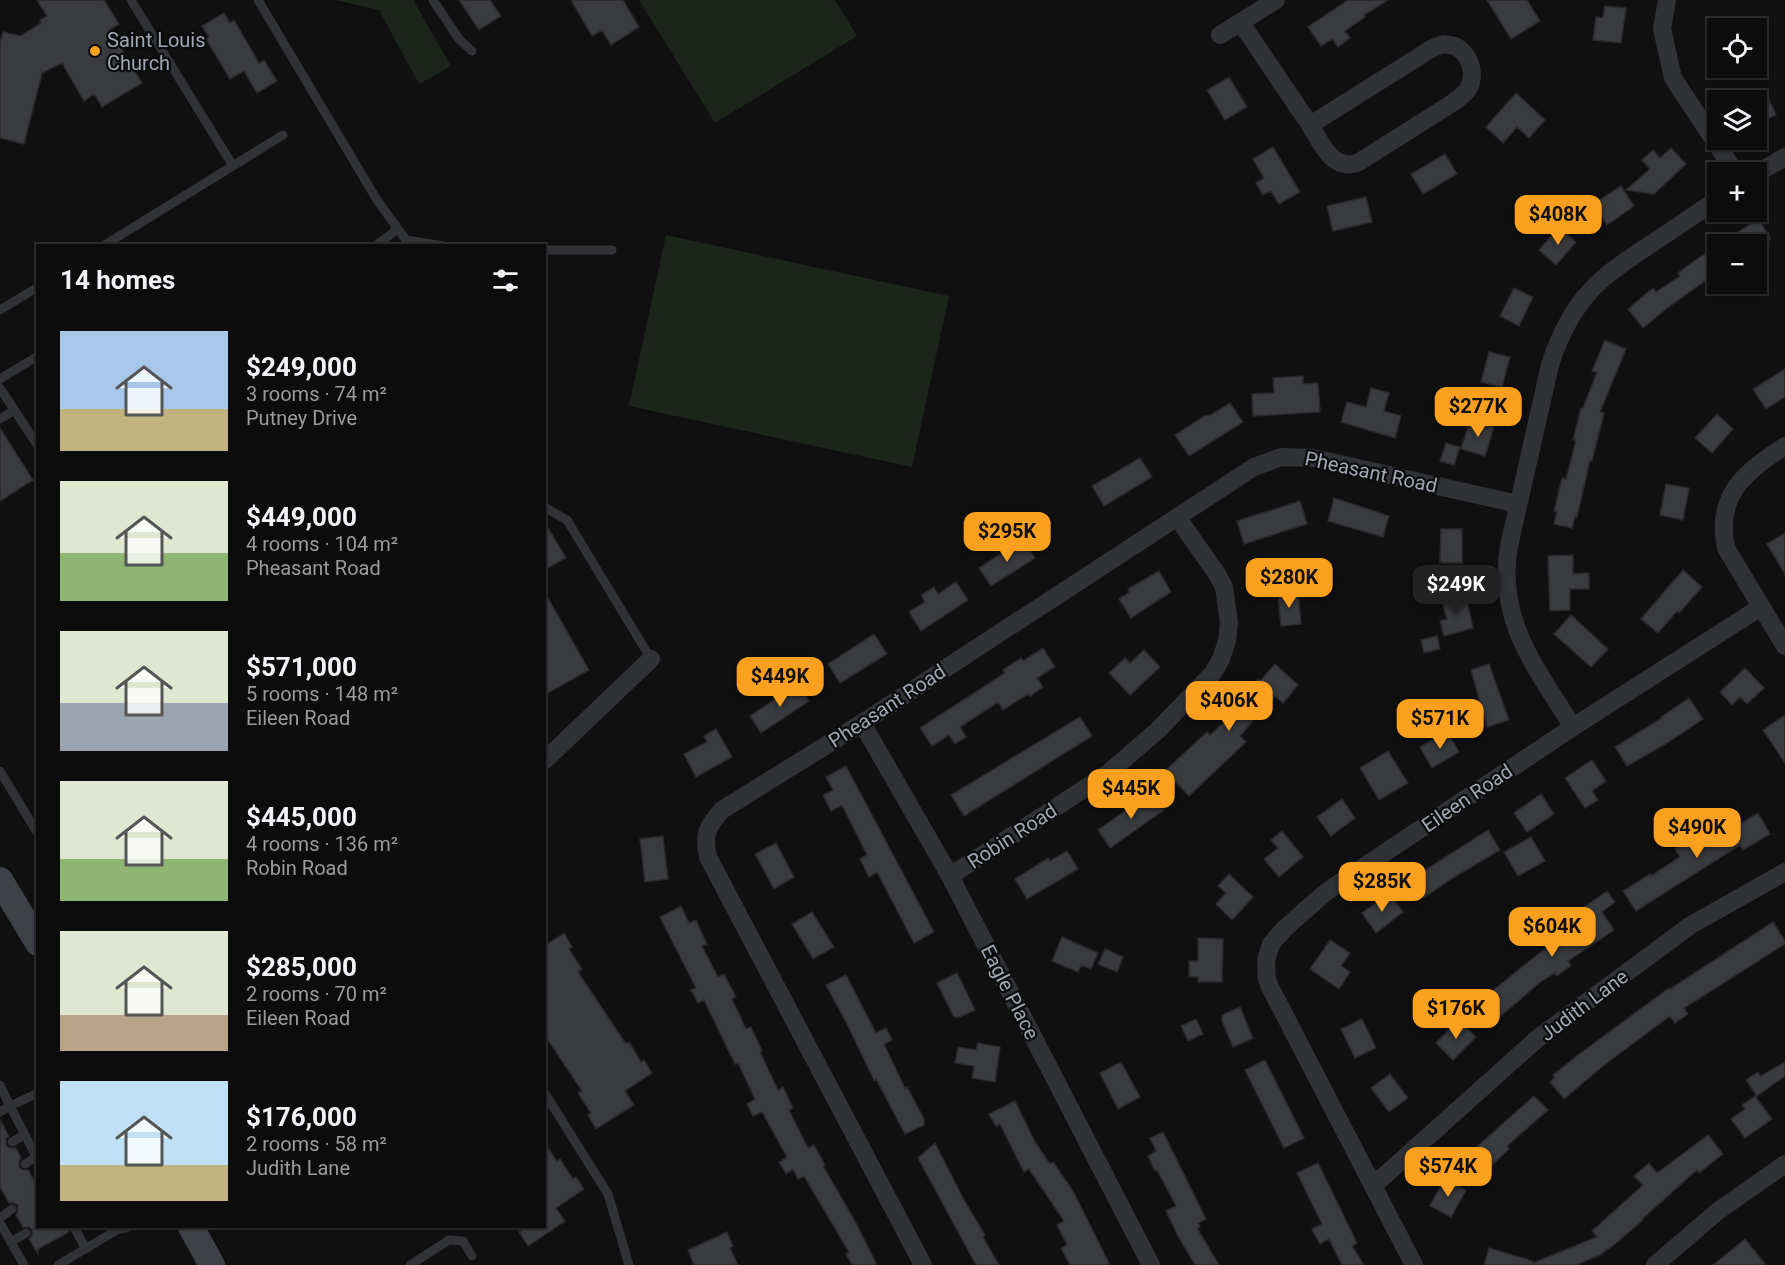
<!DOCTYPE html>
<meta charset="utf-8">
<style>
:root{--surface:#0c0c0d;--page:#1a1a1b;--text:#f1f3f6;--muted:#9a9b9d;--line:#2c2c2e;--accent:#fba01e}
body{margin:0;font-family:Roboto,sans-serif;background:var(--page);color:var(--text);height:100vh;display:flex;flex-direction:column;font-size:22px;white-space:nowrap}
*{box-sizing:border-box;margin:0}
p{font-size:20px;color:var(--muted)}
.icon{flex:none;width:33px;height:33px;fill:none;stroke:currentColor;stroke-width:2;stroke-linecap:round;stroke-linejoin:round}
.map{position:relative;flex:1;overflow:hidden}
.details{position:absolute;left:36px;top:244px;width:510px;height:984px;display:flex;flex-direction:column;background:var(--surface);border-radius:0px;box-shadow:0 2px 4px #0004,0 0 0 2px var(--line)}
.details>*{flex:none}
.buttons{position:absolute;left:1707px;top:18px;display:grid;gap:12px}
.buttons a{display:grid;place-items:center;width:60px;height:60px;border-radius:0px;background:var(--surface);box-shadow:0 2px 4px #0004,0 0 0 2px var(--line);font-size:30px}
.price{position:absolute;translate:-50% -51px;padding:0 14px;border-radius:12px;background:var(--accent);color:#111;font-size:20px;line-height:39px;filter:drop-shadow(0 2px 3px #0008)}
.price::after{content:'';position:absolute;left:50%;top:36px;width:18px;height:14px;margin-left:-9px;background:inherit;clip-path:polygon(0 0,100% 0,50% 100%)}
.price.active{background:#222;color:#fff}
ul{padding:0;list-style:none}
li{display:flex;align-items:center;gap:18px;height:150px;padding:0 24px}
li span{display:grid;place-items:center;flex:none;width:168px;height:120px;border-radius:0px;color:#555}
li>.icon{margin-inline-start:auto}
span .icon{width:72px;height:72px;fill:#fffc;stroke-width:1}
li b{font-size:26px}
h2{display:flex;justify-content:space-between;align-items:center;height:72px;padding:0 24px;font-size:26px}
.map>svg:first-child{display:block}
.green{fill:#1c241c}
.building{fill:#3a3b3f;stroke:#2a2a2d;stroke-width:1.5}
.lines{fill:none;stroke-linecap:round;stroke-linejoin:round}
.service{stroke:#303236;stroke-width:9}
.minor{stroke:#303236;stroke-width:18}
.secondary{stroke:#3e4146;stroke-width:26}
.poi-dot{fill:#fba01e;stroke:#0b0b0c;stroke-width:2}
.labels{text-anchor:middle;stroke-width:4.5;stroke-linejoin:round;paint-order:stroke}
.poi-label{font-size:20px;fill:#a0a7b3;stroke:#0b0b0c;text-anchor:start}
.street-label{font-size:20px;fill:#a0a7b3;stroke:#0b0b0c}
</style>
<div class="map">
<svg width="1785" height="1265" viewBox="0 0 1785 1265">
<rect width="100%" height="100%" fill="#101011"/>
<!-- green -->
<path class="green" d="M335,0H413L451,66L419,84L379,10Z
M639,0H835L857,36L715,123Z
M666,235L949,296L912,467L629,406Z"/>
<!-- building -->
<path class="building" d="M37,0H104L119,24L110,30L142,83L102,107L94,94L84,101L62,63L42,73L24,144L0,138V43L3,32L21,36L41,23L40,20L47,16Z
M459,0H490L501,16L479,30Z
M571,0H623L639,27L611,45L602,30L592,36Z
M1348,0H1388L1364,15L1365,17L1345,31L1350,38L1338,47L1332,39L1321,46L1308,27Z
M1487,0H1527L1540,21L1511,39Z
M1605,6L1626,8L1621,43L1593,40L1596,17L1603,18Z
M224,13L230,23L234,20L259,63L264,60L277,81L257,93L244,71L230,79L206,39L209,37L202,26Z
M1229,77L1247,107L1225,120L1207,90Z
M1516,93L1545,120L1529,138L1517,127L1503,143L1486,127Z
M1767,95L1776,115L1756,124V99Z
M1273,147L1300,192L1279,204L1271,191L1263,195L1256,183L1264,178L1253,159Z
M1671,148L1686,164L1654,194L1626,190L1650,169L1642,160L1653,150L1660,158Z
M1445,154L1457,174L1423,194L1411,174Z
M1621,186L1634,206L1607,225L1593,204Z
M1366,197L1372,222L1333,231L1327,206Z
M1758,219L1771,239L1762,244H1720Z
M1559,227L1576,242L1556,265L1539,250Z
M1704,254L1717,272L1666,309L1643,328L1628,309L1653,288L1656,292L1680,276L1678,273Z
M1514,288L1533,297L1519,326L1500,316Z
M1605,340L1626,349L1600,412L1604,413L1592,461L1590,460L1577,517L1575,516L1572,528L1554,524L1557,512L1554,511L1562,478L1566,479L1576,440H1573L1581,408H1583L1597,372L1592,371Z
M1489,352L1510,357L1502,387L1481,382Z
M1785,369V397L1766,409L1753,389Z
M1303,376V384L1318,383L1320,412L1253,416L1252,394L1274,393L1273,378Z
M1371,388L1389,393L1384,411L1401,416L1395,438L1341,422L1347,402L1366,407Z
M1230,403L1243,422L1189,456L1175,435L1206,415L1209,416Z
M1717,414L1733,429L1712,453L1695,438Z
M1470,420L1494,427L1485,456L1461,449Z
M0,428L33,480L0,501Z
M1446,443L1460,447L1454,465L1440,461Z
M1140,458L1152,477L1104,506L1092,486Z
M1666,484L1689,488L1683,520L1660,515Z
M1334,498L1389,516L1383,537L1328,521Z
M1300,501L1307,524L1244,544L1237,521Z
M544,521L566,558L544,570Z
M1441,529H1462V563H1440Z
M1785,533V574L1767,544Z
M1023,539L1035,558L991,586L979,568Z
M1573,555V574L1589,573V589H1570V610L1550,611L1548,556Z
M1683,570L1702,587L1679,613L1677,611L1658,633L1641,619Z
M1159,571L1171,592L1131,618L1119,599L1130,592L1128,589Z
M956,582L968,600L921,631L909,612L925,602L921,595L934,587L938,594Z
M544,591L589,670L544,695Z
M1298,592L1301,624L1281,626L1278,594Z
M1466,596L1473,628L1444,636L1440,621L1447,619L1442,602Z
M1571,615L1608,649L1591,667L1554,634Z
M874,634L887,654L840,683L828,664Z
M1437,636L1440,649L1424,653L1421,640Z
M1043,648L1055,667L1037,678L1043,687L1030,696L1028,694L1003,710L998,702L960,727L966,737L955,744L949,735L932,746L920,728L1005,673L1003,670L1021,658L1023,661Z
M1144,650L1160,667L1130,695L1109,673L1125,658L1130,663Z
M1275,664L1298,685L1283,703L1275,696L1240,736L1246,742L1189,796L1165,771L1207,732L1210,735L1231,716L1228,713L1258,679L1260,681Z
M1489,664L1509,720L1487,727L1471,670Z
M1745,668L1764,688L1747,704L1740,697L1732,705L1720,692Z
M798,684L809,701L761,733L750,716Z
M1689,698L1703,719L1667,743L1627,766L1615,747L1662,718L1661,717Z
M1444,702L1453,716L1438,726L1429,712Z
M1785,715V763L1763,730Z
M1080,717L1092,736L964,816L951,795Z
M716,729L732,757L696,777L684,754L707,742L704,736Z
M1447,731L1459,752L1432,768L1420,747Z
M1388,751L1408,783L1379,800L1360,768Z
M1592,760L1606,781L1592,791L1598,800L1585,808L1565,778Z
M846,766L934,932L914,943L877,872L869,877L860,859L867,855L842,805L831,811L823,795L833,790L826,777Z
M1152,792L1164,810L1110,848L1098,830Z
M1541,794L1554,814L1527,832L1514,813Z
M1342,799L1355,818L1331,836L1317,817Z
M1758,813L1770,834L1743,850L1740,845L1636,911L1623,891L1650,874L1651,876L1680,857L1675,849L1690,840L1695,848L1729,826L1726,822L1738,815L1742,823Z
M1488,830L1500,850L1451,879L1424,898L1411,879Z
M1282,831L1303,857L1279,877L1264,859L1278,848L1271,840Z
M663,836L668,879L645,882L640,839Z
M1531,837L1545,861L1518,876L1504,852Z
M776,843L794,877L774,889L755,854Z
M1067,851L1078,869L1027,899L1015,879L1048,858L1050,861Z
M1229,874L1253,897L1232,920L1216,904L1226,893L1218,886Z
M1607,891L1615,902L1602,912L1614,930L1568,961L1571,965L1557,976L1555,973L1543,980L1497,1019L1481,1000L1552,943L1590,917L1583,908Z
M1389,893L1403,912L1376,933L1362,913Z
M681,906L689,923L696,920L707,944L702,946L718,977L724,974L736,997L732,999L746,1029L751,1027L762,1051L760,1052L778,1090L783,1087L793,1108L789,1110L808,1148L814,1145L825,1165L823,1166L855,1221L877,1265H852L846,1254L849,1252L804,1176L798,1179L793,1169L786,1174L779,1162L787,1157L762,1112L753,1116L747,1104L755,1099L738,1063L735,1064L704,1000L698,1003L691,990L696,988L660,917Z
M812,912L834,947L813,959L792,924Z
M1773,922L1785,941V944L1684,1008L1688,1014L1675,1023L1670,1016L1603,1066L1564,1099L1550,1082L1555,1077L1553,1075L1578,1055L1669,988L1670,989Z
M564,933L572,947L569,949L582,969L578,972L626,1044L629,1042L641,1062L644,1060L652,1073L625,1091L634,1105L596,1129L588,1115L591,1113L578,1093L582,1091L544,1034V946Z
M1062,937L1098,953L1091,969L1081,965L1078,972L1052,961Z
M1198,938L1223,939L1222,982H1198V977H1189V961H1198Z
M1330,940L1350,953L1341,966L1350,972L1339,989L1310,969Z
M1105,949L1123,957L1117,972L1098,964Z
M957,973L975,1010L960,1017H954L937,983Z
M846,975L876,1033L886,1028L892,1040L884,1044L905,1088L907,1087L924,1119V1125L905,1134L876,1079L874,1080L846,1022L826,985Z
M1240,1007L1253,1038L1233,1047L1222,1021V1015Z
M1196,1019L1203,1034L1188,1041L1181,1026Z
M1362,1019L1376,1048L1355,1058L1341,1029Z
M1459,1020L1476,1037L1453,1060L1436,1043Z
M978,1043L1000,1047L995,1082L972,1078L974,1066L955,1063L958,1047L976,1050Z
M1265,1060L1304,1138L1284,1148L1245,1070Z
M1121,1062L1140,1097L1118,1109L1100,1073Z
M1785,1062V1076L1757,1096L1746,1080L1758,1072L1761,1076Z
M1390,1074L1408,1098L1389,1112L1371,1088Z
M1534,1096L1548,1110L1507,1146L1509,1149L1487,1170L1471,1152Z
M1755,1096L1772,1119L1745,1138L1731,1119L1745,1109L1742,1105Z
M1015,1101L1035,1142L1050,1164L1053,1162L1073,1191L1110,1265H1070L1061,1248L1067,1245L1057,1225L1064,1221L1029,1169L1024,1172L1000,1124L996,1126L989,1114Z
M0,1120L9,1136L6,1139V1145L9,1148H16L21,1158L19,1161V1167L22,1170H28L38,1187V1227H67L69,1232L38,1249V1254L29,1239L32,1236V1230L29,1227H23L16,1215L18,1211V1205L14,1203H9L0,1187Z
M1163,1132L1206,1219L1198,1223L1200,1227L1197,1228L1219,1265H1195L1178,1236L1166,1211L1176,1206L1157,1170L1155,1171L1148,1156L1156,1151L1150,1138Z
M1708,1135L1723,1154L1699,1173L1697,1170L1642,1219L1643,1220L1609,1249H1607L1600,1255L1576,1265H1484L1489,1248L1533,1261V1263L1597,1237L1592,1231L1643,1185L1634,1176L1649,1163L1657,1173Z
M544,1142L557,1161L560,1159L573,1179L576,1177L584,1189L556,1208L565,1221L528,1246L519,1232L526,1227H544Z
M935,1143L964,1200L985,1235L983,1237L999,1265H976L918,1158Z
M1318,1163L1357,1243L1352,1246L1364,1265H1342L1329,1239L1320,1244L1312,1229L1322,1224L1297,1173Z
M1444,1179L1466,1190L1451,1217L1430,1206Z
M727,1232L733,1246L730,1248L738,1265H694L688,1250Z
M1745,1239L1766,1265H1713Z"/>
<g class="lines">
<!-- service -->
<path class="service" d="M131,0L233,166
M258,0L377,200L406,240L444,246
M433,0L459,39L472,51
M103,246L283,135
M375,246L398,229
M544,250H612
M0,310L38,287
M0,379L38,356
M0,388L38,446
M0,419L15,410
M544,507L567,520L651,659
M0,771L38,834
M0,1085L10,1106L38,1093
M544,1092L608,1194L629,1265
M0,1112L10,1106L38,1160
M12,1142L24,1135
M25,1164L36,1157
M0,1218L12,1209
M0,1223L24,1265
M74,1227L86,1249
M11,1242L26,1233
M58,1265L117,1230L129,1227
M410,1265L449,1240L463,1241L472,1256"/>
<!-- minor -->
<path class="minor" d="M1667,0L1662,29L1673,78L1735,172
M1241,23L1310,125
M1220,35L1276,0
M1443,44C1448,45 1454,45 1457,47C1471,56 1476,75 1468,89C1465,94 1459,98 1454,102L1359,162C1333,173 1321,143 1310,125L1431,49Z
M1756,174L1785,157
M1785,446C1745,472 1715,495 1726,548L1785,646
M862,723L950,876L1151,1265
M1573,727C1536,668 1496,619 1509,546L1550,365C1559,336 1572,310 1593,288C1609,271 1629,259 1648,246C1671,231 1694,215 1718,199
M544,761L651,659
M950,876L1107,774L1157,731L1213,673L1221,659L1227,641L1229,623L1224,587L1217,574L1177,517
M1374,1185L1538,1038L1691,925L1785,872
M923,1265L708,857C703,834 707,827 722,810L862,723L1254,467L1281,457L1313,458L1518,504
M1414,1265L1270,987L1267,979L1266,960L1271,944L1284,929L1326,892L1573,727L1761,607
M1655,1265L1718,1211L1785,1164"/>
<!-- secondary -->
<path class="secondary" d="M0,880L38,943
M191,1227L212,1265"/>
</g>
<!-- markers -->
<circle class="poi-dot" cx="95" cy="51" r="6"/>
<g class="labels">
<!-- poi labels -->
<g class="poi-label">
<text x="107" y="47">Saint Louis<tspan x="107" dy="23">Church</tspan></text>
</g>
<!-- street labels -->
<g class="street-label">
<text transform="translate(1371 472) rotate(12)" y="7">Pheasant Road</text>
<text transform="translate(887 706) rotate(-33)" y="7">Pheasant Road</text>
<text transform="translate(1467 798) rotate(-34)" y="7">Eileen Road</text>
<text transform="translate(1012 836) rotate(-33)" y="7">Robin Road</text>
<text transform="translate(1010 992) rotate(63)" y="7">Eagle Place</text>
<text transform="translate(1584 1005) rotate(-37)" y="7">Judith Lane</text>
</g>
</g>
</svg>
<div class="buttons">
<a><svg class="icon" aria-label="locate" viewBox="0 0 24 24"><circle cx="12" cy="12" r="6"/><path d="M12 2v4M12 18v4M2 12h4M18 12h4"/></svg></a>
<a><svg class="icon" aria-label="layers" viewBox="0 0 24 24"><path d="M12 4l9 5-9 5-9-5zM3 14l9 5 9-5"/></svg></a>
<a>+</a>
<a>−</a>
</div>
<b class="price" style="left:1558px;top:246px">$408K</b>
<b class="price" style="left:1478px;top:438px">$277K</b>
<b class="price" style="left:1007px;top:563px">$295K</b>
<b class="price" style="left:1289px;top:609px">$280K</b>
<b class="price active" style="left:1456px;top:616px">$249K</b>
<b class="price" style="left:780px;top:708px">$449K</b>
<b class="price" style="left:1229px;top:732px">$406K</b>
<b class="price" style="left:1440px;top:750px">$571K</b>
<b class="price" style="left:1131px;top:820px">$445K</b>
<b class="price" style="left:1697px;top:859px">$490K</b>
<b class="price" style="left:1382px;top:913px">$285K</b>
<b class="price" style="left:1552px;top:958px">$604K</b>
<b class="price" style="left:1456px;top:1040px">$176K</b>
<b class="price" style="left:1448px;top:1198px">$574K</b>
<section class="details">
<h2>14 homes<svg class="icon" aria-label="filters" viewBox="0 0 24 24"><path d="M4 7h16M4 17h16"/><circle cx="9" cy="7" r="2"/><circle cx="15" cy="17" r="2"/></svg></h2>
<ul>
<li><span style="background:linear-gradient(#a9c7e8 65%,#c2b280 0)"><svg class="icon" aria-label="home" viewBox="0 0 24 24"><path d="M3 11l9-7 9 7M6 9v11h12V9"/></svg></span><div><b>$249,000</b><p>3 rooms · 74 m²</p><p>Putney Drive</p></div></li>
<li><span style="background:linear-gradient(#dfe7d0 60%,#8fb573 0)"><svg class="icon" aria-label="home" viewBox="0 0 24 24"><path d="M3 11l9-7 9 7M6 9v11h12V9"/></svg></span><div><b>$449,000</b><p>4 rooms · 104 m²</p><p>Pheasant Road</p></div></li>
<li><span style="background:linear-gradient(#dfe7d0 60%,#9aa5b1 0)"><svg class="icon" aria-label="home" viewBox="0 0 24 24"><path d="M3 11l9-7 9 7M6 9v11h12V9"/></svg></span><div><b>$571,000</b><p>5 rooms · 148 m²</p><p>Eileen Road</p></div></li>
<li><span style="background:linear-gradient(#dfe7d0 65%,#8fb573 0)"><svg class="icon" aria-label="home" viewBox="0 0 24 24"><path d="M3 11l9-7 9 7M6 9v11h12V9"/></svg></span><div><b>$445,000</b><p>4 rooms · 136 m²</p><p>Robin Road</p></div></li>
<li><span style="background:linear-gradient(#dfe7d0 70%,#b9a48a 0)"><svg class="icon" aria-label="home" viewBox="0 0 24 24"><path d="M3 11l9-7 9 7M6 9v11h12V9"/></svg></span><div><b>$285,000</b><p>2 rooms · 70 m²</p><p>Eileen Road</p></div></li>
<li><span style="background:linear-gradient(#bfe0f5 70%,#c2b280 0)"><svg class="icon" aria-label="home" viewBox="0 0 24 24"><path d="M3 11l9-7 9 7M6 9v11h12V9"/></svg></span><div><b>$176,000</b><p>2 rooms · 58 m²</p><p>Judith Lane</p></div></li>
</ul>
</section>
</div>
